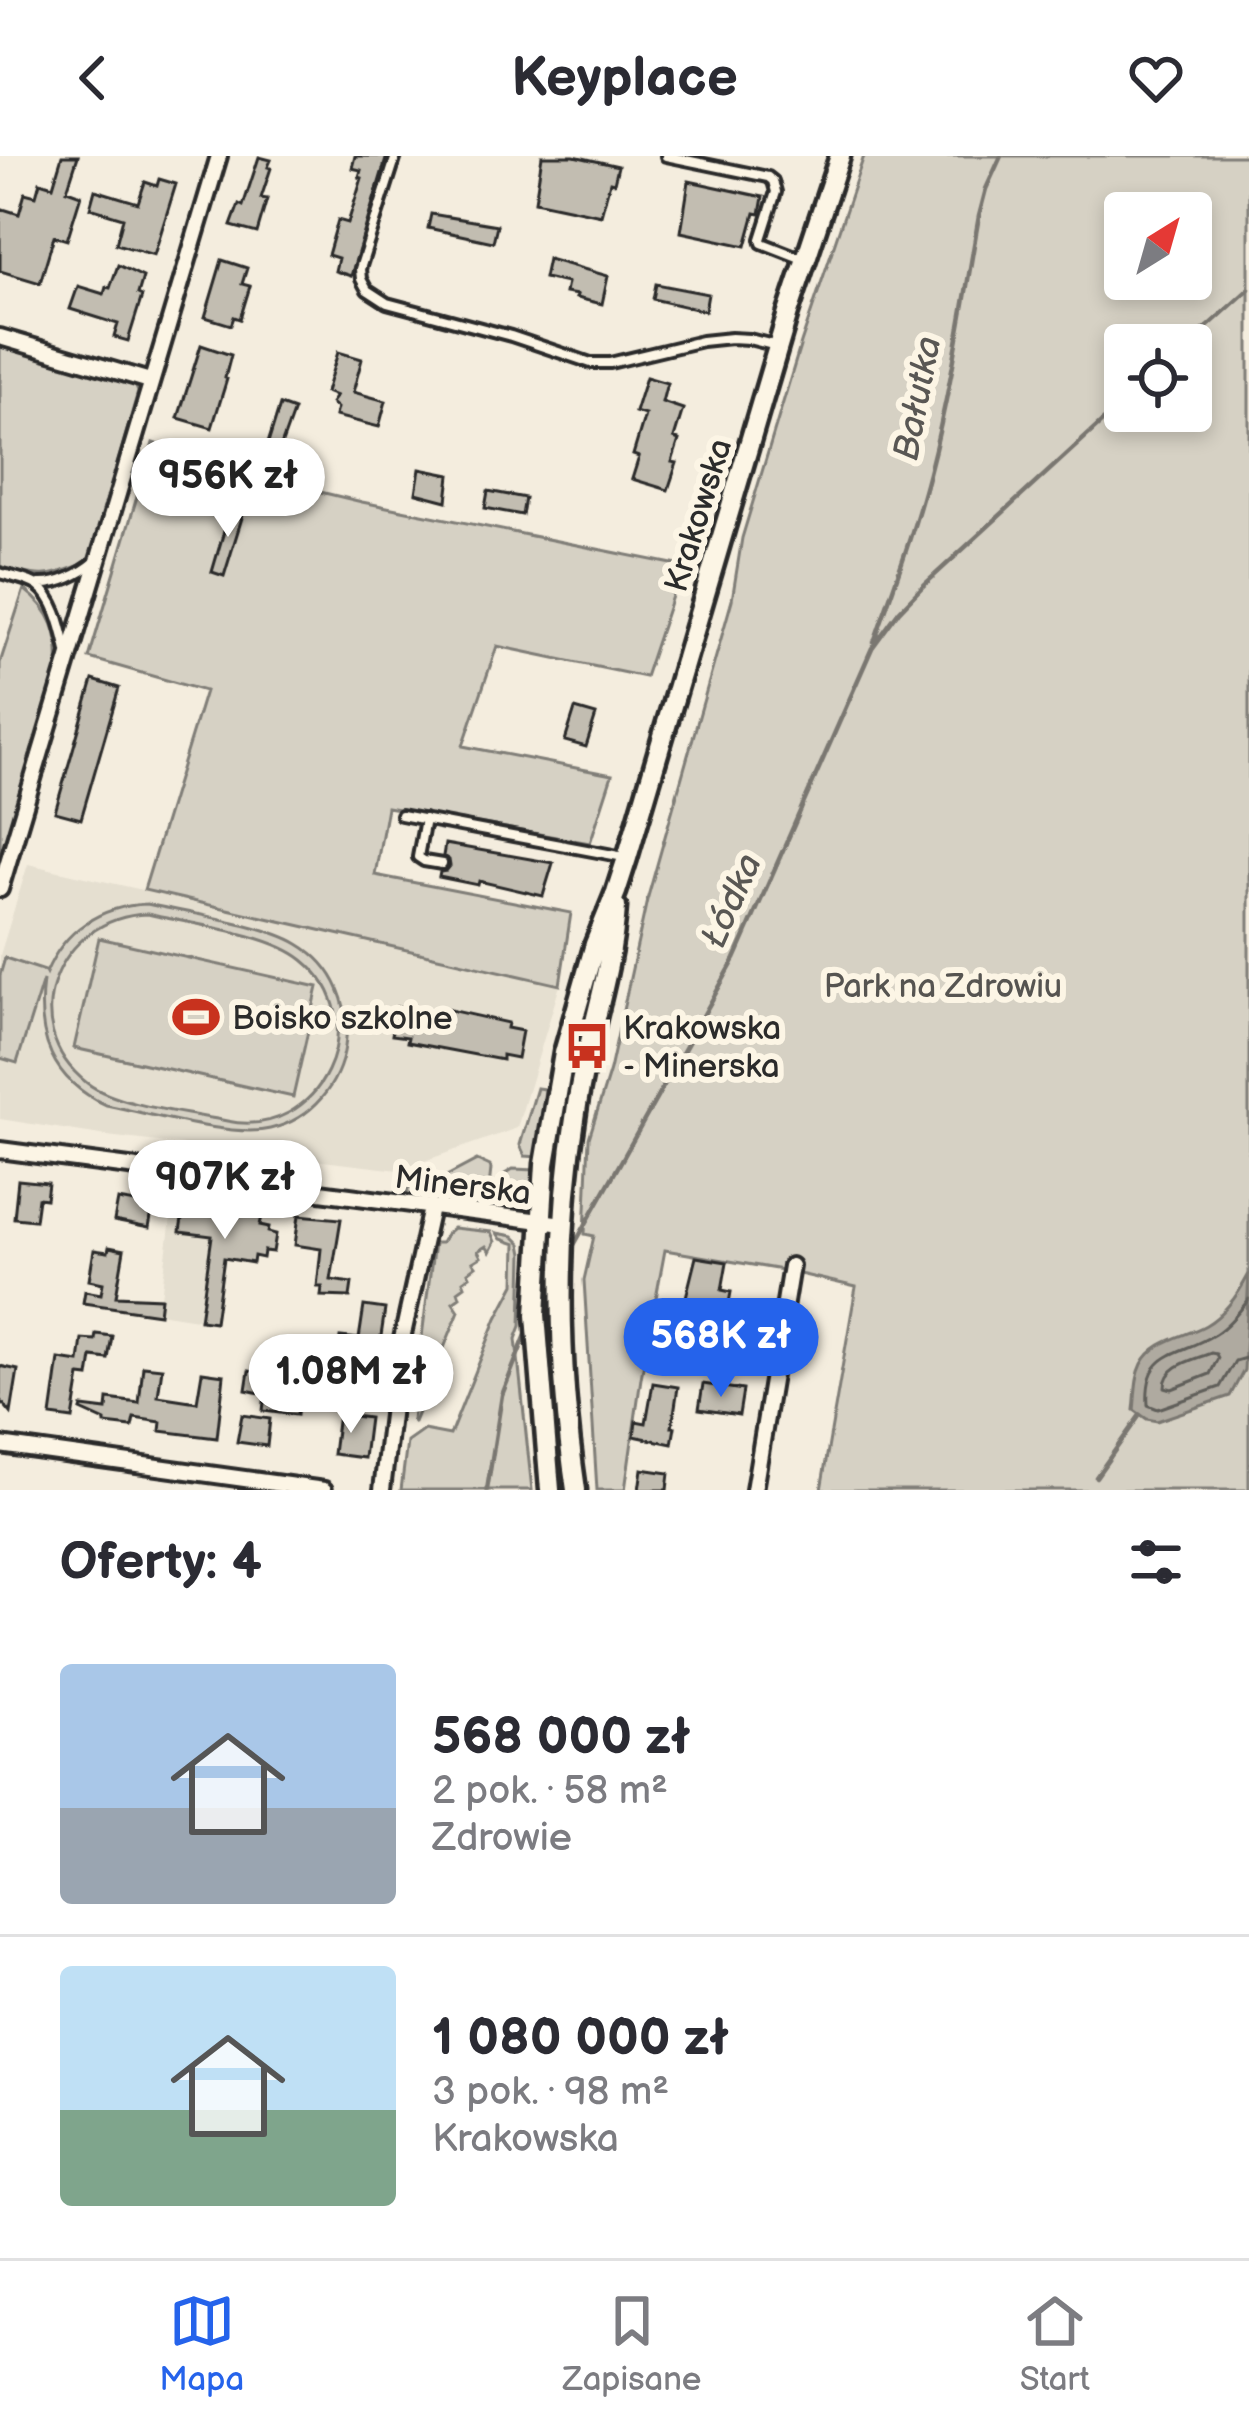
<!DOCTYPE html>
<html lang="pl">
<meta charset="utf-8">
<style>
:root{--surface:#fff;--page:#f7f7f7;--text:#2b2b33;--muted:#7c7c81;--line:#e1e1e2;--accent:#2563eb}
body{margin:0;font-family:"Balsamiq Sans",sans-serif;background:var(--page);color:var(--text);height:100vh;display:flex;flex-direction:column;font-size:45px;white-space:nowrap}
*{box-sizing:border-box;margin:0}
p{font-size:39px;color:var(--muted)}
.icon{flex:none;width:66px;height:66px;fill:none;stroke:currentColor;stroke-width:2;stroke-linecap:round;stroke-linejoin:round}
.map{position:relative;height:1334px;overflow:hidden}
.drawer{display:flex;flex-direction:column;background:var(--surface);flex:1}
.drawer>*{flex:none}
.needle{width:78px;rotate:37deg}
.buttons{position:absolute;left:1104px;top:36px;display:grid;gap:24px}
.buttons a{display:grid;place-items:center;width:108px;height:108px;border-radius:12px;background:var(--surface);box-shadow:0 6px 18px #0003;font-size:60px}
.price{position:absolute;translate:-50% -102px;padding:0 27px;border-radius:42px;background:#fff;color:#222;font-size:39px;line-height:78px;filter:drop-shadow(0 3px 6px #0008)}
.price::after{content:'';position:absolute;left:50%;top:72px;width:36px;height:27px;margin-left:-18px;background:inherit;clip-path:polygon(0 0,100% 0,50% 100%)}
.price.active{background:var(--accent);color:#fff}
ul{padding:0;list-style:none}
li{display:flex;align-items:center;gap:36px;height:300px;padding:0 60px}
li+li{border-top:3px solid var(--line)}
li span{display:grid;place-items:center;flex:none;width:336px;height:240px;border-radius:12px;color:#555}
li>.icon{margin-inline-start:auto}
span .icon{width:144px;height:144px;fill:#fffc;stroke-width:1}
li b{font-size:51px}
h2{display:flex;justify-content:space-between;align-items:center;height:144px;padding:0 60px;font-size:51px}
header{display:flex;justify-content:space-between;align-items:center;height:156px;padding:0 60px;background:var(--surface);font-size:54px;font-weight:600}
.menu{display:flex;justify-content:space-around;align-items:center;height:168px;border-top:3px solid var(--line);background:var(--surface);font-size:33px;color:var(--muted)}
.menu a{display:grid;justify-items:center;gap:6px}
.menu .active{color:var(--accent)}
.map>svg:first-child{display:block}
.built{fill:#e5dfd0}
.green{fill:#d6d1c4;stroke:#807e78;stroke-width:3;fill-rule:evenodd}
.water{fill:#afaaa0;stroke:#7a7771;stroke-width:3}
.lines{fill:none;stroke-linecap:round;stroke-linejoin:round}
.shore{stroke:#605e5a;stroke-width:3}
.stream{stroke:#7a7771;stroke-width:4.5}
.building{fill:#c2bdb1;stroke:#2b2b2b;stroke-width:3}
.service-casing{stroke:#2b2b2b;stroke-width:16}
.minor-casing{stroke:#2b2b2b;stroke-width:22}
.secondary-casing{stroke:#2b2b2b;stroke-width:27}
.service{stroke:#fcf5e5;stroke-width:8}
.minor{stroke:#fcf5e5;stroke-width:14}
.secondary{stroke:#fcf5e5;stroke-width:18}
.labels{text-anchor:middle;stroke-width:12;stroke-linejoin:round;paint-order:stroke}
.street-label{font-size:33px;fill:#2b2b2b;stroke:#fcf5e5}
.park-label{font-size:33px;fill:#565451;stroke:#fcf5e5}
.poi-label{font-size:33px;fill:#2b2b2b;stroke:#fcf5e5;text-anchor:start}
.water-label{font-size:36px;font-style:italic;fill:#595754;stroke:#fcf5e5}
</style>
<header><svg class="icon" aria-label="back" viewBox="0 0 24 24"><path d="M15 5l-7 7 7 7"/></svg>Keyplace<svg class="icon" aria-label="heart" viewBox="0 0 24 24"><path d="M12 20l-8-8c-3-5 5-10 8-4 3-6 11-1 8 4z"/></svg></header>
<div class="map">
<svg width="1249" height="1334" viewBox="0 0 1249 1334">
<rect width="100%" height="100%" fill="#f4edde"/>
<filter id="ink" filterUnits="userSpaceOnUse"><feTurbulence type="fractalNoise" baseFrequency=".00833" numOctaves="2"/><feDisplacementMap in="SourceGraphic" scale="24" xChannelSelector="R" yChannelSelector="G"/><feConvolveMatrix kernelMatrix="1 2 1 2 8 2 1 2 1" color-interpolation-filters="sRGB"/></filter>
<g filter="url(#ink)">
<!-- built -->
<path class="built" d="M28,708L560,829L517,972L399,1014L107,980L0,963V799Z
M175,1030L234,1038L215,1166L159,1157Z"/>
<!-- green -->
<path class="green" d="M864,0H1249V1334H821L856,1131L782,1114L665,1094L641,1222L625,1334H597L584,1124L594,1080L585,1078L589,982L610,914L647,744L732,444L742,382L801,187ZM1125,57H1191V123H1125ZM1125,189H1191V255H1125Z
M0,189L135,229L138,236L89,406C47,421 44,424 0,411Z
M153,287L283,327L362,346L682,410L645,521L497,490L463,590L612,619L590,687L387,651L375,719L571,757L560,829L144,734L205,535L89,502Z
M24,433C53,455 60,478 58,514L0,707V507Z
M147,748C187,757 265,768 298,788C375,833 356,953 270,973C231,982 148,957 106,949C51,924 36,880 43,824L17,907L0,902V819L5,802L45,815L46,817C64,774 100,750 147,748ZM147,758C190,768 270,777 303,804C378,864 320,985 227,965C188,957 117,950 87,927C13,870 58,761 147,758Z
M99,782L318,831L293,941L74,892Z
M537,932L545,933L537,1001L525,1000L520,989Z
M477,1004L490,1010L491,1013L487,1050L452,1045L448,1041L450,1027L438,1025L436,1032L443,1033L438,1043L405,1042L408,1033L437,1025Z
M513,1013L536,1014C533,1036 528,1055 500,1051L505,1018Z
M453,1072L491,1076L495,1086L490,1096L486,1090L478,1095L481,1101L473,1106L476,1110L468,1116L470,1120L463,1125L465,1130L458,1135L460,1141L453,1146L459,1155L414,1266L412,1264L419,1207L428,1209L430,1199L420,1196L434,1087H441L446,1078Z
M497,1077L513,1080L521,1088L523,1098L521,1170L516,1183L532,1334H401L407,1286L424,1274L450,1279L497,1162L515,1128L516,1088L501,1083Z
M548,1087L552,1091C549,1173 556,1253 566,1334H560C551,1251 543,1170 548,1087Z"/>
<!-- water -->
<path class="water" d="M1249,1118L1244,1214L1230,1240L1157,1265L1147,1263L1134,1254C1136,1238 1135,1222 1142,1208C1155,1183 1185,1181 1206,1169C1225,1158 1239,1137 1249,1118Z"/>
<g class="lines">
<!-- shore -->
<path class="shore" d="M1249,1143C1240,1155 1228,1170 1215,1178C1179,1201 1144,1193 1148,1249L1158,1253L1220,1231L1235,1205L1249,1201
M1211,1197L1216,1198L1218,1202L1210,1218L1172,1233L1165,1231C1165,1209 1193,1204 1211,1197Z"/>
<!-- stream -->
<path class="stream" d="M1187,189L1249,133
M874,486C894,430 914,375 929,317C951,233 964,145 979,60L986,33L1001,0
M569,1098L735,803L872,492L899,455L924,429L1125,245
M543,1145L555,1123
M1096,1321L1140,1259
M487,1334L502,1239L529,1171"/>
</g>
<!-- building -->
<path class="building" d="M62,0H78L67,34L81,39L67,84L54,80L40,127L0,115V52L19,58L25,37L36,40L40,26L53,30Z
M355,0H387L351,120L335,115L338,102L328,99L338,64L348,67L362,22L359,21L361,14L352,12Z
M542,0H574L618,10L614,27L610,26L601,59L535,45Z
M259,1L271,4L268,11L271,12L261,42L267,43L257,77L231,70L239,48L243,50Z
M159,23L176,28L154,99L116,88L123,62L90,52L95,34L138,47L145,26L157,30Z
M689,25L763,41L760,58L755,57L746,90L681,76Z
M431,58L497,69L493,86L428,72Z
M548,103L608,120L602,148L576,142L577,139L565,137L567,127L544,122Z
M222,104L247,112L242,128L250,130L240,163L234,161L231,169L205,161Z
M118,109L143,121L138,138L142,140L128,185L114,181L118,168L70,153L78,130L104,138L106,131L110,132Z
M656,128L708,138L705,155L653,143Z
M201,189L231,199L225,222L227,223L212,272L178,262Z
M338,196L362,203L353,236L386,245L379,271L335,260L337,252L331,247L336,240L326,236Z
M646,221L667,227L662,246L683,253L674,282L679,284L672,306L677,307L668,334L632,323L639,301L633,299L645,259L635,256Z
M280,249L294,254L277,301L265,297Z
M420,313L450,319L447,345L416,337Z
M488,335L525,342L522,359L485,352Z
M232,348L245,352L224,420L212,416Z
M93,524L119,532L81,663L55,656Z
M575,553L596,559L586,591L565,585Z
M445,688L553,707L543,740L479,725L478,729L439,721L440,716L446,715L450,710L449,704L443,700Z
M413,850L440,855L441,852L508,867L507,872L522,875L517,902L502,899V904L407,886L408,881L392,879L397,851L412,854Z
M18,1024L48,1027L46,1043L38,1042L35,1064L14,1062Z
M118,1044L153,1050L149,1072L114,1065Z
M185,1044L263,1056L260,1069L269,1071L268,1076L276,1078L273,1096L264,1095L263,1102L254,1100L253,1107L224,1102L215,1166L200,1164L212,1080L180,1076Z
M299,1059L341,1063L331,1124L352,1127L350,1141L321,1140L322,1131H317L321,1093L295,1089Z
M109,1091L124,1094L116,1140L161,1142L159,1158L83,1147L85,1135L101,1138L103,1127L89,1124L94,1094L108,1096Z
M696,1101L727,1106L722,1134L731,1136L719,1202L696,1198L700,1174L651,1165L653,1152L682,1157Z
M364,1150L385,1153L376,1214L350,1210L347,1230L342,1229L341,1239L299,1235L297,1259L263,1255L265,1238L246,1234L249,1215L268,1218V1214L307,1221L311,1193L338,1197L340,1181L359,1183Z
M96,1178L112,1180L108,1203L92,1201L89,1221L80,1220L73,1263L51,1260L59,1203L79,1206L82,1183L95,1184Z
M0,1210L18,1214L11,1257L0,1244Z
M143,1210L162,1212L158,1240L197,1246L202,1216L224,1219L217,1282L160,1275L161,1266L134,1262L132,1271L105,1268V1265L81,1254L82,1251L107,1254L108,1243L139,1247Z
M653,1227L678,1231L672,1271H675L672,1288L634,1280L636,1265L646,1267Z
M703,1228L743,1234L739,1259L699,1253Z
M338,1258L369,1262L364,1302L333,1298Z
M242,1259L270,1263L267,1290L237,1286Z
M642,1313L669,1317L667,1334H639Z"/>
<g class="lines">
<defs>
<path id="service" d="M396,0L360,113L361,123L367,134L387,147L511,180L591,207H610L702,185L731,182L749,183L777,190
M666,0L768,21L773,25L776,36L761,83L762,87L803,103
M0,417C12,421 28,423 38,430C56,443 62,474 67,495
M39,428C58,429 81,418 96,405
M401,659L624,701
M425,663L418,701L424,705L442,708"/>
<path id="minor" d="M0,181L150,225
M0,733L219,0
M0,994L563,1068
M0,1289L324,1334
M382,1334L398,1201L431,1052
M754,1334L791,1110"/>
<path id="secondary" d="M550,1334L536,1159L545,1008L564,897L595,788L616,736L627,702L788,157L840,0
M576,1334C557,1205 556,1077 577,949C587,883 612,818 616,751"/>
</defs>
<!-- service casing -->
<use href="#service" class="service-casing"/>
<!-- minor casing -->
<use href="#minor" class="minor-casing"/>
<!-- secondary casing -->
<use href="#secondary" class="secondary-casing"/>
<!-- service -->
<use href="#service" class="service"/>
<!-- minor -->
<use href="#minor" class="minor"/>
<!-- secondary -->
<use href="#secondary" class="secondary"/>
</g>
</g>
<!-- icons -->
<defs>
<symbol id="stadium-bare" viewBox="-9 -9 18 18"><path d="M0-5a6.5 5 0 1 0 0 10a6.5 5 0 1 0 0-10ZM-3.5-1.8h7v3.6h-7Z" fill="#c8321e" stroke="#fcf5e5" stroke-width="2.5" paint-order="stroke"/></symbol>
<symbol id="bus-bare" viewBox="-9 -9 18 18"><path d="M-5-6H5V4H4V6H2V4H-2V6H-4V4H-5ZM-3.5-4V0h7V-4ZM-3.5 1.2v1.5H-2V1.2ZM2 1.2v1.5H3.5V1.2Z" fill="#c8321e" stroke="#fcf5e5" stroke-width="2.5" paint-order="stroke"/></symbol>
</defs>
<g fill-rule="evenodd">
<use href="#stadium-bare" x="163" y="828" width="66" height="66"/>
<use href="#bus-bare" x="554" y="857" width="66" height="66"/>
</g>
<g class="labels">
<!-- street labels -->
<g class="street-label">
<text transform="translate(697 359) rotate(-73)" y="12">Krakowska</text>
<text transform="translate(463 1028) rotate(7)" y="12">Minerska</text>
</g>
<!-- park labels -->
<g class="park-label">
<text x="943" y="841">Park na Zdrowiu</text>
</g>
<!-- poi labels -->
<g class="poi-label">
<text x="232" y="873">Boisko szkolne</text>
<text x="623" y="883">Krakowska<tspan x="623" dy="38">- Minerska</tspan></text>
</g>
<!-- water labels -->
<g class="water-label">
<text transform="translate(916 242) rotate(-79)" y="13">Bałutka</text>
<text transform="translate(730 744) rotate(-66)" y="13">Łódka</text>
</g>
</g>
</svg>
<div class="buttons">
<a><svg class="needle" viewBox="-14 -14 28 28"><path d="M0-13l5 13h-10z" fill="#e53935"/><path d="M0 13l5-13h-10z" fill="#7c7c81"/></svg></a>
<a><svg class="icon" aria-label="locate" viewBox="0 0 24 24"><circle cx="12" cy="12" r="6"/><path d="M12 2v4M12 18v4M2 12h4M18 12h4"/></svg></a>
</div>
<b class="price" style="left:228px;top:384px">956K zł</b>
<b class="price" style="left:225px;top:1086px">907K zł</b>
<b class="price active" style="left:721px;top:1244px">568K zł</b>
<b class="price" style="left:351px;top:1280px">1.08M zł</b>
</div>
<section class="drawer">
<h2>Oferty: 4<svg class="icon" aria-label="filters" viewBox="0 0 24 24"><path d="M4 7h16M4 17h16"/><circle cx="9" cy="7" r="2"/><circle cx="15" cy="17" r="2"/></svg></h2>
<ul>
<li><span style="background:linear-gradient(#a9c7e8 60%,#9aa5b1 0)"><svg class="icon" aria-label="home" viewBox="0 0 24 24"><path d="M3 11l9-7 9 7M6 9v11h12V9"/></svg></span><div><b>568 000 zł</b><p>2 pok. · 58 m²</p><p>Zdrowie</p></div></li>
<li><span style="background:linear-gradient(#bfe0f5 60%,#7fa58c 0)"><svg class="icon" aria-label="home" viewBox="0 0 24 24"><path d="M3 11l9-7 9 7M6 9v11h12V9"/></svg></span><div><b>1 080 000 zł</b><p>3 pok. · 98 m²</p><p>Krakowska</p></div></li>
</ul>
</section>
<nav class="menu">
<a class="active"><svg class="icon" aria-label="map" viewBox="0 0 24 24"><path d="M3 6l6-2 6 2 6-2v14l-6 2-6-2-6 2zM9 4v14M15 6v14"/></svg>Mapa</a>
<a><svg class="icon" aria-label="saved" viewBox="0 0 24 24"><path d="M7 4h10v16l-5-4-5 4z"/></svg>Zapisane</a>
<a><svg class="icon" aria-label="home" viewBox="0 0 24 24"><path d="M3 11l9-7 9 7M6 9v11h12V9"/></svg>Start</a>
</nav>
